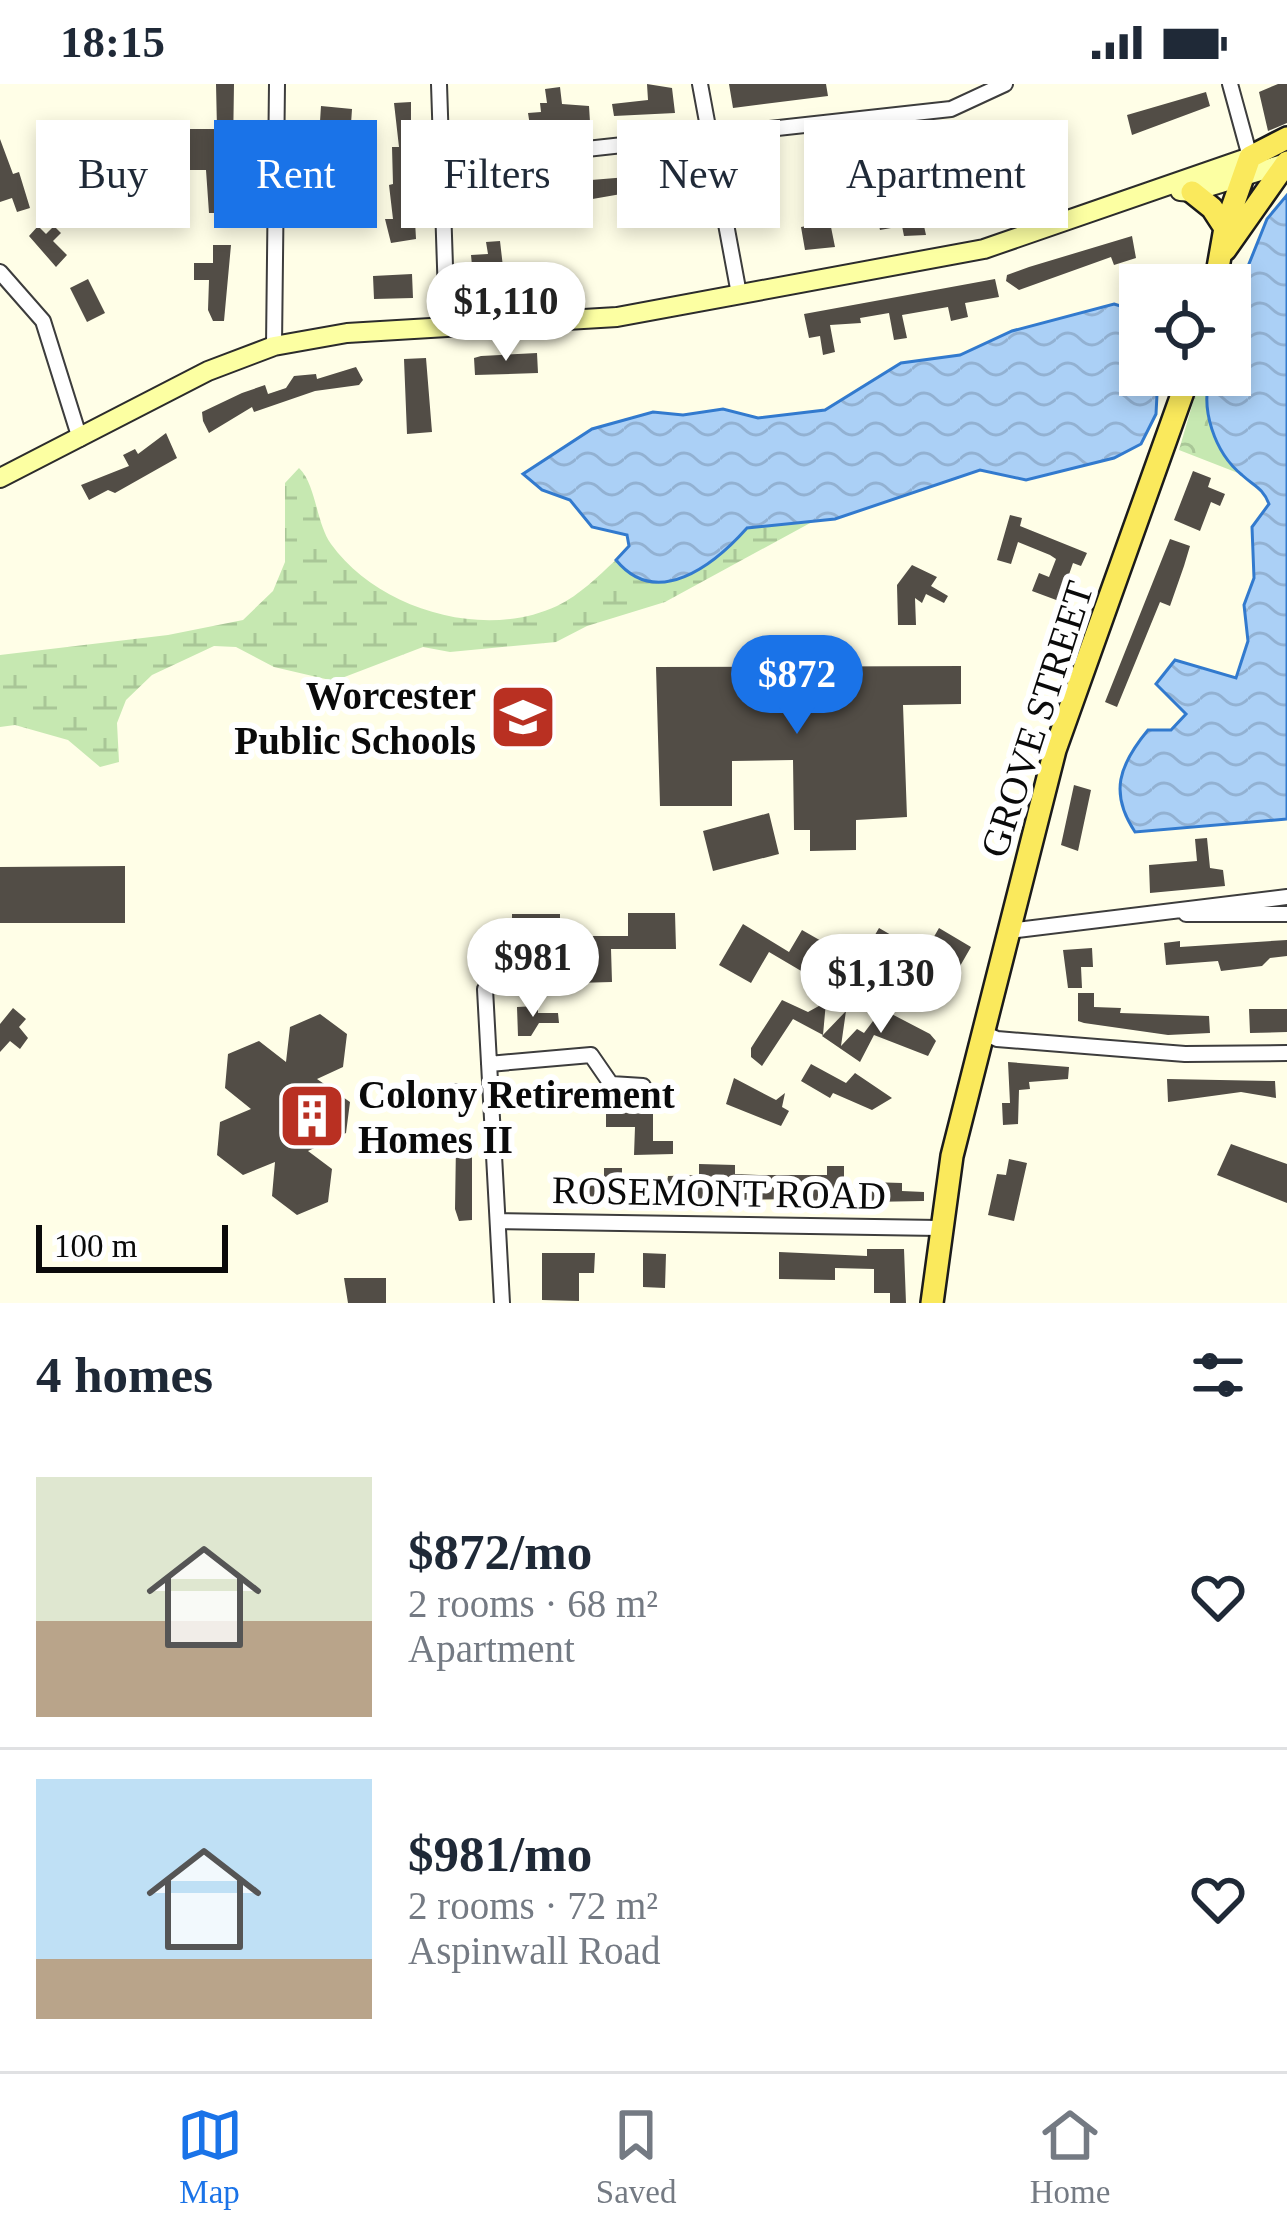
<!DOCTYPE html>
<meta charset="utf-8">
<style>
:root{--surface:#fff;--page:#f2f2f3;--text:#1f2937;--muted:#747a83;--line:#e0e1e3;--accent:#1a73e8}
body{margin:0;font-family:Georgia,serif;background:var(--page);color:var(--text);height:100vh;display:flex;flex-direction:column;font-size:45px;white-space:nowrap}
*{box-sizing:border-box;margin:0}
p{font-size:39px;color:var(--muted)}
.icon{flex:none;width:66px;height:66px;fill:none;stroke:currentColor;stroke-width:2;stroke-linecap:round;stroke-linejoin:round}
.map{position:relative;height:1219px;overflow:hidden}
.panel{display:flex;flex-direction:column;background:var(--surface);flex:1}
.panel>*{flex:none}
.guide{position:absolute;left:36px;top:36px;width:1215px;height:108px;display:flex;gap:24px}
.buttons{position:absolute;left:1119px;top:180px;display:grid;gap:24px}
.buttons a{display:grid;place-items:center;width:132px;height:132px;border-radius:0px;background:var(--surface);box-shadow:0 6px 18px #0003;font-size:60px}
.scale{position:absolute;left:36px;bottom:30px;width:192px;box-sizing:border-box;padding-left:12px;border:6px solid #0a0a0a;border-top:0;font-size:33px;line-height:42px;white-space:nowrap;color:#0a0a0a;-webkit-text-stroke:9px #fff;paint-order:stroke}
.price{position:absolute;translate:-50% -102px;padding:0 27px;border-radius:42px;background:#fff;color:#222;font-size:39px;line-height:78px;filter:drop-shadow(0 3px 6px #0008)}
.price::after{content:'';position:absolute;left:50%;top:72px;width:36px;height:27px;margin-left:-18px;background:inherit;clip-path:polygon(0 0,100% 0,50% 100%)}
.price.selected{background:var(--accent);color:#fff}
ul{padding:0;list-style:none}
li{display:flex;align-items:center;gap:36px;height:300px;padding:0 36px}
li+li{border-top:3px solid var(--line)}
li span{display:grid;place-items:center;flex:none;width:336px;height:240px;border-radius:0px;color:#555}
li>.icon{margin-inline-start:auto}
span .icon{width:144px;height:144px;fill:#fffc;stroke-width:1}
li b{font-size:51px}
h2{display:flex;justify-content:space-between;align-items:center;height:144px;padding:0 36px;font-size:51px}
.pill{padding:0 42px;border-radius:0px;background:var(--surface);box-shadow:0 6px 18px #0003;font-size:42px;line-height:108px}
.pill.selected{background:var(--accent);color:#fff}
.status{display:flex;justify-content:space-between;align-items:center;height:84px;padding:0 60px;background:var(--surface);direction:ltr}
.status svg{height:33px;fill:currentColor}
.dock{display:flex;justify-content:space-around;align-items:center;height:168px;border-top:3px solid var(--line);background:var(--surface);font-size:33px;color:var(--muted)}
.dock a{display:grid;justify-items:center;gap:6px}
.dock .selected{color:var(--accent)}
.map>svg:first-child{display:block}
.wetland{fill:url(#wetland-marsh)}
.park{fill:url(#park-crowns)}
.water{fill:url(#water-waves);stroke:#327ace;stroke-width:3}
.building{fill:#524d46}
.lines{fill:none;stroke-linecap:round;stroke-linejoin:round}
.street-casing{stroke:#3d3d3d;stroke-width:18}
.secondary-casing{stroke:#2c2c2c;stroke-width:22}
.primary-casing{stroke:#1b1b1b;stroke-width:26}
.street{stroke:#fff;stroke-width:14}
.secondary{stroke:#fcffa2;stroke-width:18}
.primary{stroke:#fae95c;stroke-width:21}
.labels{text-anchor:middle;stroke-width:12;stroke-linejoin:round;paint-order:stroke}
.poi-label{font-size:39px;font-weight:bold;fill:#0a0a0a;stroke:#fff;text-anchor:end}
.street-label{font-size:39px;fill:#0a0a0a;stroke:#fff}
</style>
<div class="status"><b>18:15</b><svg viewBox="0 0 49 12"><path d="M0 12V9h3v3zM5 12V6h3v6zM10 12V3h3v9zM15 12V0h3v12zM26 1h20v11H26zM47 4h2v5h-2z"/></svg></div>
<div class="map">
<svg width="1287" height="1219" viewBox="0 0 1287 1219">
<defs>
<pattern id="wetland-marsh" width="20" height="14" patternUnits="userSpaceOnUse" patternTransform="scale(3)"><rect width="20" height="14" fill="#c6e8b1"/><path d="M1 5h8M5 5V1M11 12h8M15 12V8" fill="none" stroke="#a9c697"/></pattern>
<pattern id="park-crowns" width="20" height="18" patternUnits="userSpaceOnUse" patternTransform="scale(3)"><rect width="20" height="18" fill="#c6e8b1"/><path d="M2 6a3 3 0 1 1 6 0M12 15a3 3 0 1 1 6 0" fill="none" stroke="#a9c697"/></pattern>
<pattern id="water-waves" width="16" height="10" patternUnits="userSpaceOnUse" patternTransform="scale(3)"><rect width="16" height="10" fill="#abd0f6"/><path d="M0 5q4-4 8 0t8 0" fill="none" stroke="#92b1d2"/></pattern>
</defs>
<rect width="100%" height="100%" fill="#fffee7"/>
<!-- wetland -->
<path class="wetland" d="M299,384C316,400 316,439 331,460C377,524 482,557 557,522C580,511 598,492 616,476C656,525 716,479 747,444L812,438L665,518L587,542L556,558L450,568L423,563L334,597L274,583L236,563L214,562L152,591L126,616L117,639L119,678L100,683L68,656L15,641L0,643V571L168,551L243,536L273,507L285,478V399Z"/>
<!-- park -->
<path class="park" d="M1201,291H1211C1199,326 1217,360 1238,389L1179,366Z"/>
<!-- water -->
<path class="water" d="M1287,111V735L1135,748C1109,709 1119,681 1148,646H1171L1186,630L1156,600L1175,576L1236,594L1248,557L1244,521L1254,494L1252,443L1269,420C1263,404 1254,402 1242,391C1215,369 1199,324 1211,291H1230V227L1267,135Z
M1114,220L1140,228V291H1158L1156,330L1141,360L1114,374L1026,396L980,386L835,435L747,444C714,481 657,526 616,476L629,462L627,451L592,443L570,416L542,406L523,390L592,345L653,328L683,331L723,325L758,334L825,326L901,279L960,271L1012,247Z"/>
<!-- building -->
<path class="building" d="M216,0H234L232,129H209L206,86H190V45H217Z
M647,0L672,4L675,29L614,32L612,20L648,16Z
M729,0H826L828,12L733,24Z
M1278,0H1287V39L1268,47L1259,8Z
M560,3L562,20L589,22L590,38L530,42L528,29L541,28L540,19H547L545,5Z
M1206,8L1210,22L1132,51L1127,31Z
M411,18V62H418V79L412,81L416,155L391,159L385,135H393L389,101L393,100L392,63H399L394,19Z
M321,22L352,25L351,40L338,39L337,55L319,53Z
M0,55L13,90L19,88L30,124L17,128L12,114L0,118Z
M897,63L901,99L890,100L888,90L874,91L873,80L865,81L864,66Z
M338,65H355L351,93L336,92L332,109L321,108L320,83L336,84Z
M683,79L693,109L647,121L644,106L581,117L579,97L652,91Z
M1006,100L1014,123L976,134L970,118Z
M918,115L926,151L904,152L902,142L880,146L877,133L903,128L901,118Z
M830,138L835,163L805,166L801,143Z
M38,142L46,150L54,142L61,149L53,157L67,171L56,183L29,152Z
M1132,152L1136,174L1114,181L1111,173L1019,206L1006,197L1007,191L1029,183Z
M500,157L503,183L527,185L528,210L475,213L471,171L488,170L486,158Z
M213,161H231L224,237H213L208,226L209,196H194V179H213Z
M412,190L413,214L374,215L373,192Z
M88,195L105,229L87,238L70,204Z
M995,195L999,213L965,219L968,233L951,237L948,223L902,231L907,254L894,256L889,229L860,234L861,239L830,241L835,268L823,271L820,252L809,254L804,230Z
M537,269L538,289L475,291L474,274L481,272Z
M426,274L432,348L407,350L404,275Z
M356,283L363,296L359,301L315,307L254,328L252,323L209,349L203,337L202,328L242,309L265,301L268,310L286,304L294,292L316,290L317,295Z
M166,349L177,374L115,409L108,406L89,416L81,401L129,382L123,371L135,365L138,370Z
M1193,387L1211,394L1208,403L1225,410L1220,422L1211,418L1200,447L1174,436Z
M1010,431L1022,434L1020,442L1087,469L1081,482L1073,479L1066,499L1074,502L1067,520L1032,507L1039,489L1049,493L1056,475L1050,471L1018,458L1011,480L997,476Z
M1170,455L1190,462L1184,482L1170,522L1160,518L1117,623L1105,618Z
M912,481L937,493L931,502L948,512L944,519L926,510L922,519L915,514L916,541H898L897,501Z
M961,582V620L903,621L907,733L856,736V766L810,767V746H794L793,676L732,677V722H660L656,583Z
M1074,701L1091,706L1078,767L1061,761Z
M769,729L779,770L713,787L703,747Z
M1207,754L1210,784L1223,786L1225,802L1150,809L1149,781L1197,777L1195,755Z
M125,782V839H0V783Z
M628,829H675L676,865H611L612,898L575,899L574,866H512V830H560V852H628Z
M743,840L789,868L802,846L844,870L825,901L769,868L751,899L719,881Z
M879,844L924,870L939,844L971,863L948,903L902,876L886,903L855,885Z
M1287,856V872L1270,874L1262,882L1221,887L1218,877L1166,881L1164,859L1180,857V863Z
M1092,864L1093,883H1081L1082,904H1068L1063,866Z
M1078,909H1094V923L1121,924L1120,929L1209,932L1210,949L1168,951L1084,939L1078,937Z
M782,916L808,928L826,918L823,951L793,935L762,982L751,973V964Z
M538,922V929H558L559,939H539L531,952H518L517,923Z
M13,924L26,935L19,943L28,954L20,965L10,957L0,968V940Z
M882,925L930,950L936,957L928,972L874,951L860,978L822,952L846,927L841,962L857,945L864,949Z
M1249,925H1287V948L1250,949Z
M320,930L347,950L343,983L317,995L350,1018L346,1049L308,1067L332,1085L328,1118L297,1131L272,1112L275,1078L243,1091L217,1071L220,1038L251,1025L225,1004L228,970L259,957L286,978L290,943Z
M1008,978L1069,983L1068,995L1029,998L1030,1005L1019,1006L1018,1040L1003,1041L1002,1019H1010Z
M811,980L846,999L855,989L892,1014L872,1026L833,1009L830,1014L801,997Z
M734,994L776,1016L785,1009L782,1023L789,1027L781,1042L726,1020Z
M1167,995L1275,997L1276,1014L1241,1008L1168,1018Z
M454,999H466L470,1021L419,1022L418,1004Z
M606,1023L653,1024V1057H673V1070L634,1071L635,1043H606Z
M456,1060L472,1065V1136L459,1137L455,1125Z
M1231,1060L1287,1080V1119L1217,1091Z
M1009,1075L1027,1079L1014,1137L988,1131L997,1090L1006,1091Z
M699,1080L735,1081V1090L759,1091H827V1082H844V1121L792,1115L577,1118V1095H604V1084H622V1098H667L668,1092L699,1091Z
M868,1098L902,1099V1107L924,1108V1117L868,1118Z
M867,1165H904L906,1219H890V1209H874V1185L835,1184V1196L779,1195V1168L867,1172Z
M542,1169H595L594,1189H579V1217L542,1216Z
M643,1169L666,1170L665,1204L643,1203Z
M344,1194H386V1219H348Z"/>
<g class="lines">
<defs>
<path id="street" d="M439,0L447,243
M700,0L739,210
M1230,0L1250,73
M441,81L951,25L1005,0
M0,188L43,237L80,355
M274,262L277,0
M1186,830H1287
M1009,847L1287,813
M485,905L502,1219
M984,949L997,955L1185,970L1287,969
M489,980L591,971L611,1000L643,1002
M498,1137L939,1144"/>
<path id="secondary" d="M1180,107L1192,108L1286,79
M0,394L208,287L274,262L347,249L617,233L984,165L1250,73"/>
<path id="primary" d="M1192,108L1212,124L1225,144
M1225,166L1287,78
M1215,201L1225,144L1250,73L1287,54
M932,1219L952,1072L1055,666L1189,291"/>
</defs>
<!-- street casing -->
<use href="#street" class="street-casing"/>
<!-- secondary casing -->
<use href="#secondary" class="secondary-casing"/>
<!-- primary casing -->
<use href="#primary" class="primary-casing"/>
<!-- street -->
<use href="#street" class="street"/>
<!-- secondary -->
<use href="#secondary" class="secondary"/>
<!-- primary -->
<use href="#primary" class="primary"/>
</g>
<!-- icons -->
<defs>
<symbol id="school-square" viewBox="-11 -11 22 22"><rect x="-9" y="-9" width="18" height="18" rx="4" fill="#b93022" stroke="#fff"/><path d="M0-5L7-2L0 1L-7-2ZM-4 1L0 2.5L4 1V4Q0 6-4 4Z" fill="#fff"/></symbol>
<symbol id="building-square" viewBox="-11 -11 22 22"><rect x="-9" y="-9" width="18" height="18" rx="4" fill="#b93022" stroke="#fff"/><path d="M-4-6H4V6H1V3H-1V6H-4ZM-2.5-4.3h1.7v1.8h-1.7ZM.8-4.3h1.7v1.8H.8ZM-2.5-1h1.7V.8h-1.7ZM.8-1h1.7V.8H.8Z" fill="#fff"/></symbol>
</defs>
<g fill-rule="evenodd">
<use href="#school-square" x="485" y="595" width="76" height="76"/>
<use href="#building-square" x="274" y="994" width="76" height="76"/>
</g>
<g class="labels">
<!-- poi labels -->
<g class="poi-label">
<text x="476" y="625">Worcester<tspan x="476" dy="45">Public Schools</tspan></text>
<text x="358" y="1024" text-anchor="start">Colony Retirement<tspan x="358" dy="45">Homes II</tspan></text>
</g>
<!-- street labels -->
<g class="street-label">
<text transform="translate(1036 635) rotate(-72)" y="14">GROVE STREET</text>
<text transform="translate(719 1108) rotate(1)" y="14">ROSEMONT ROAD</text>
</g>
</g>
</svg>
<div class="buttons">
<a><svg class="icon" aria-label="locate" viewBox="0 0 24 24"><circle cx="12" cy="12" r="6"/><path d="M12 2v4M12 18v4M2 12h4M18 12h4"/></svg></a>
</div>
<div class="scale">100 m</div>
<b class="price" style="left:506px;top:280px">$1,110</b>
<b class="price selected" style="left:797px;top:653px">$872</b>
<b class="price" style="left:533px;top:936px">$981</b>
<b class="price" style="left:881px;top:952px">$1,130</b>
<div class="guide">
<a class="pill">Buy</a>
<a class="pill selected">Rent</a>
<a class="pill">Filters</a>
<a class="pill">New</a>
<a class="pill">Apartment</a>
</div>
</div>
<section class="panel">
<h2>4 homes<svg class="icon" aria-label="filters" viewBox="0 0 24 24"><path d="M4 7h16M4 17h16"/><circle cx="9" cy="7" r="2"/><circle cx="15" cy="17" r="2"/></svg></h2>
<ul>
<li><span style="background:linear-gradient(#dfe7d0 60%,#b9a48a 0)"><svg class="icon" aria-label="home" viewBox="0 0 24 24"><path d="M3 11l9-7 9 7M6 9v11h12V9"/></svg></span><div><b>$872/mo</b><p>2 rooms · 68 m²</p><p>Apartment</p></div><svg class="icon" aria-label="heart" viewBox="0 0 24 24"><path d="M12 20l-8-8c-3-5 5-10 8-4 3-6 11-1 8 4z"/></svg></li>
<li><span style="background:linear-gradient(#bfe0f5 75%,#b9a48a 0)"><svg class="icon" aria-label="home" viewBox="0 0 24 24"><path d="M3 11l9-7 9 7M6 9v11h12V9"/></svg></span><div><b>$981/mo</b><p>2 rooms · 72 m²</p><p>Aspinwall Road</p></div><svg class="icon" aria-label="heart" viewBox="0 0 24 24"><path d="M12 20l-8-8c-3-5 5-10 8-4 3-6 11-1 8 4z"/></svg></li>
</ul>
</section>
<nav class="dock">
<a class="selected"><svg class="icon" aria-label="map" viewBox="0 0 24 24"><path d="M3 6l6-2 6 2 6-2v14l-6 2-6-2-6 2zM9 4v14M15 6v14"/></svg>Map</a>
<a><svg class="icon" aria-label="saved" viewBox="0 0 24 24"><path d="M7 4h10v16l-5-4-5 4z"/></svg>Saved</a>
<a><svg class="icon" aria-label="home" viewBox="0 0 24 24"><path d="M3 11l9-7 9 7M6 9v11h12V9"/></svg>Home</a>
</nav>
